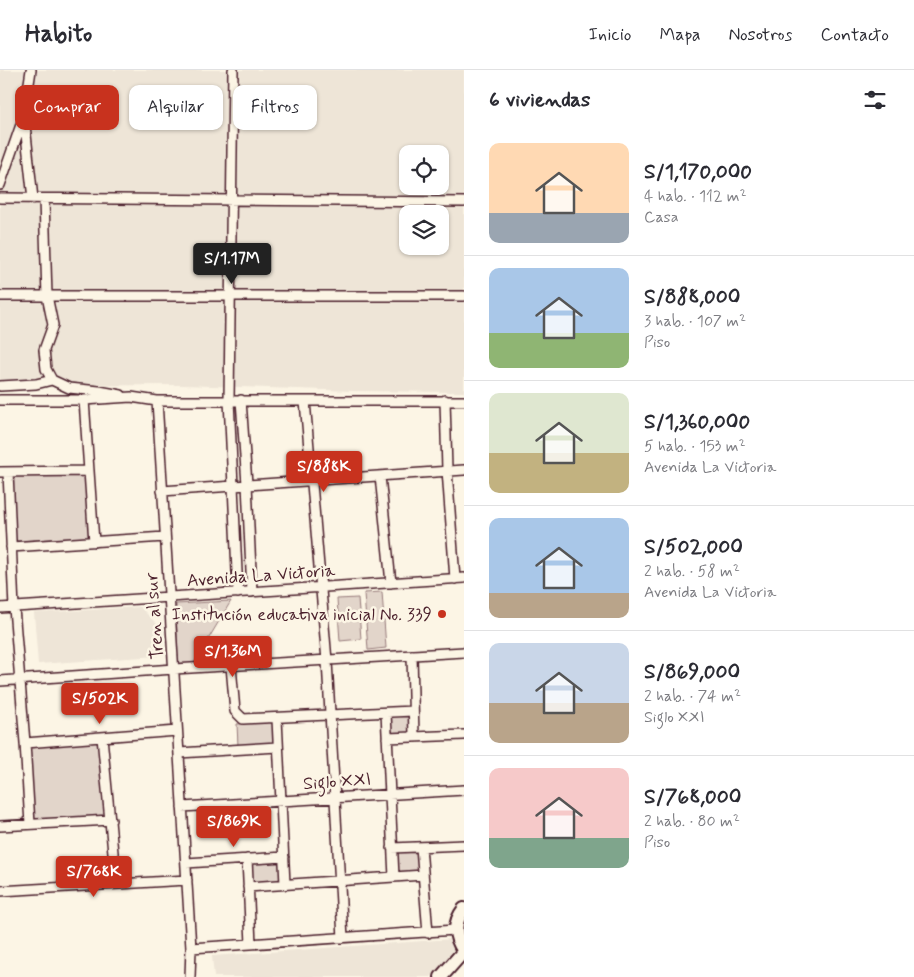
<!DOCTYPE html>
<html lang="es">
<meta charset="utf-8">
<style>
:root{--surface:#fff;--page:#f7f7f7;--text:#2b2b33;--muted:#7c7c81;--line:#e1e1e2;--accent:#c8321e}
body{margin:0;font-family:Mynerve,sans-serif;background:var(--page);color:var(--text);height:100vh;display:flex;flex-direction:column;font-size:19px;white-space:nowrap}
*{box-sizing:border-box;margin:0}
p{font-size:16px;color:var(--muted)}
.icon{flex:none;width:28px;height:28px;fill:none;stroke:currentColor;stroke-width:2;stroke-linecap:round;stroke-linejoin:round}
.map{position:relative;flex:1;overflow:hidden}
.drawer{display:flex;flex-direction:column;background:var(--surface);width:450px}
.drawer>*{flex:none}
.guide{position:absolute;left:15px;top:15px;width:374px;height:45px;display:flex;gap:10px}
.fabs{position:absolute;left:399px;top:75px;display:grid;gap:10px}
.fabs a{display:grid;place-items:center;width:50px;height:50px;border-radius:10px;background:var(--surface);box-shadow:0 1px 4px #0004;font-size:25px}
.price{position:absolute;translate:-50% -42px;padding:0 11px;border-radius:5px;background:var(--accent);color:#fff;font-size:16px;line-height:32px;filter:drop-shadow(0 1px 2px #0008)}
.price::after{content:'';position:absolute;left:50%;top:30px;width:15px;height:11px;margin-left:-8px;background:inherit;clip-path:polygon(0 0,100% 0,50% 100%)}
.price.selected{background:#222;color:#fff}
ul{padding:0;list-style:none}
li{display:flex;align-items:center;gap:15px;height:125px;padding:0 25px}
li+li{border-top:1px solid var(--line)}
li span{display:grid;place-items:center;flex:none;width:140px;height:100px;border-radius:10px;color:#555}
li>.icon{margin-inline-start:auto}
span .icon{width:60px;height:60px;fill:#fffc;stroke-width:1}
li b{font-size:21px}
h2{display:flex;justify-content:space-between;align-items:center;height:60px;padding:0 25px;font-size:21px}
.chip{padding:0 18px;border-radius:10px;background:var(--surface);box-shadow:0 1px 4px #0004;font-size:18px;line-height:45px}
.chip.selected{background:var(--accent);color:#fff}
header{display:flex;align-items:center;gap:30px;box-sizing:border-box;height:70px;padding:0 25px;background:var(--surface);border-bottom:1px solid var(--line)}
header strong{font-size:24px}
nav{display:flex;gap:28px;margin-inline-start:auto;font-size:18px}
main{display:flex;flex:1;min-height:0}
.map>svg:first-child{display:block}
.built{fill:#eee5d7;fill-rule:evenodd}
.green{fill:#e2d5ca;stroke:#967a7a}
.lines{fill:none;stroke-linecap:round;stroke-linejoin:round}
.street-casing{stroke:#4a1f2b;stroke-width:12}
.secondary-casing{stroke:#4a1f2b;stroke-width:16}
.street{stroke:#fcf5e5;stroke-width:9}
.secondary{stroke:#fcf5e5;stroke-width:12}
.poi-dot{fill:#c8321e;stroke:#fcf5e5;stroke-width:2}
.labels{text-anchor:middle;stroke-width:5;stroke-linejoin:round;paint-order:stroke}
.street-label{font-size:18px;fill:#4a1f2b;stroke:#fcf5e5}
.poi-label{font-size:18px;fill:#4a1f2b;stroke:#fcf5e5;text-anchor:end}
</style>
<header>
<strong>Habito</strong>
<nav><a>Inicio</a><a>Mapa</a><a>Nosotros</a><a>Contacto</a></nav>
</header>
<main>
<div class="map">
<svg width="464" height="907" viewBox="0 0 464 907">
<rect width="100%" height="100%" fill="#fcf5e5"/>
<filter id="ink" filterUnits="userSpaceOnUse"><feTurbulence type="fractalNoise" baseFrequency=".02" numOctaves="2"/><feDisplacementMap in="SourceGraphic" scale="10" xChannelSelector="R" yChannelSelector="G"/><feConvolveMatrix kernelMatrix="1 2 1 2 8 2 1 2 1" color-interpolation-filters="sRGB"/></filter>
<g filter="url(#ink)">
<!-- built -->
<path class="built" d="M0,0H464V322L353,321L183,315L0,316ZM408,84H440V116H408ZM408,144H440V176H408Z
M140,537L157,554L158,586L38,594L34,543Z
M452,869L456,877L431,907H214L212,886Z"/>
<!-- green -->
<path class="green" d="M11,404H86L90,467L15,471Z
M382,522L386,578L368,580L364,523Z
M358,528L361,569L340,571L337,529Z
M231,531L194,593L178,595L176,534Z
M410,643L411,664L389,666L388,644Z
M274,652L276,674L238,676L237,654Z
M99,670L106,747L34,751L29,676Z
M418,780L419,802L395,803V781Z
M280,790L281,811L250,813L249,791Z"/>
<g class="lines">
<defs>
<path id="street" d="M31,0L24,46L33,129
M233,0L229,330L238,523
M0,115L23,49
M0,128L464,132
M44,129L47,226L53,255L44,280L46,299L52,310L69,318L99,321L121,325
M0,226H464
M0,316L36,314L52,310
M0,330H84L131,327L157,331H464
M84,330L94,472
M241,330L247,414L252,522
M445,330L447,400L455,509
M157,331L191,878L190,907
M305,331L327,591L343,868
M0,402L89,401
M8,402L14,538L25,673L30,754
M380,406L391,513
M162,421L464,400
M11,477L165,467
M0,538L464,508
M412,585L414,666
M231,596L235,641L243,649L413,641
M0,611L174,599L464,582
M386,643L394,807
M277,649L285,814
M102,667L116,814
M387,668L464,665
M25,673L177,661
M179,683L278,677
M182,737L464,720
M0,756L111,750
M421,777L428,863
M392,778L464,775
M247,789L251,874
M186,793L284,787
M248,817L423,805
M0,821L187,810
M191,878L455,860"/>
<path id="secondary" d="M464,839C453,853 454,867 464,881
M441,907L464,881"/>
</defs>
<!-- street casing -->
<use href="#street" class="street-casing"/>
<!-- secondary casing -->
<use href="#secondary" class="secondary-casing"/>
<!-- street -->
<use href="#street" class="street"/>
<!-- secondary -->
<use href="#secondary" class="secondary"/>
</g>
</g>
<!-- markers -->
<circle class="poi-dot" cx="442" cy="544" r="5"/>
<g class="labels">
<!-- street labels -->
<g class="street-label">
<text transform="translate(261 505) rotate(-4)" y="6">Avenida La Victoria</text>
<text transform="translate(154 546) rotate(-94)" y="6">Tren al sur</text>
<text transform="translate(337 711) rotate(-4)" y="6">Siglo XXI</text>
</g>
<!-- poi labels -->
<g class="poi-label">
<text x="432" y="550">Institución educativa inicial No. 339</text>
</g>
</g>
</svg>
<div class="fabs">
<a><svg class="icon" aria-label="locate" viewBox="0 0 24 24"><circle cx="12" cy="12" r="6"/><path d="M12 2v4M12 18v4M2 12h4M18 12h4"/></svg></a>
<a><svg class="icon" aria-label="layers" viewBox="0 0 24 24"><path d="M12 4l9 5-9 5-9-5zM3 14l9 5 9-5"/></svg></a>
</div>
<b class="price selected" style="left:232px;top:215px">S/1.17M</b>
<b class="price" style="left:324px;top:423px">S/888K</b>
<b class="price" style="left:233px;top:608px">S/1.36M</b>
<b class="price" style="left:100px;top:655px">S/502K</b>
<b class="price" style="left:234px;top:778px">S/869K</b>
<b class="price" style="left:94px;top:828px">S/768K</b>
<div class="guide">
<a class="chip selected">Comprar</a>
<a class="chip">Alquilar</a>
<a class="chip">Filtros</a>
</div>
</div>
<section class="drawer">
<h2>6 viviendas<svg class="icon" aria-label="filters" viewBox="0 0 24 24"><path d="M4 7h16M4 17h16"/><circle cx="9" cy="7" r="2"/><circle cx="15" cy="17" r="2"/></svg></h2>
<ul>
<li><span style="background:linear-gradient(#ffd9b3 70%,#9aa5b1 0)"><svg class="icon" aria-label="home" viewBox="0 0 24 24"><path d="M3 11l9-7 9 7M6 9v11h12V9"/></svg></span><div><b>S/1,170,000</b><p>4 hab. · 112 m²</p><p>Casa</p></div></li>
<li><span style="background:linear-gradient(#a9c7e8 65%,#8fb573 0)"><svg class="icon" aria-label="home" viewBox="0 0 24 24"><path d="M3 11l9-7 9 7M6 9v11h12V9"/></svg></span><div><b>S/888,000</b><p>3 hab. · 107 m²</p><p>Piso</p></div></li>
<li><span style="background:linear-gradient(#dfe7d0 60%,#c2b280 0)"><svg class="icon" aria-label="home" viewBox="0 0 24 24"><path d="M3 11l9-7 9 7M6 9v11h12V9"/></svg></span><div><b>S/1,360,000</b><p>5 hab. · 153 m²</p><p>Avenida La Victoria</p></div></li>
<li><span style="background:linear-gradient(#a9c7e8 75%,#b9a48a 0)"><svg class="icon" aria-label="home" viewBox="0 0 24 24"><path d="M3 11l9-7 9 7M6 9v11h12V9"/></svg></span><div><b>S/502,000</b><p>2 hab. · 58 m²</p><p>Avenida La Victoria</p></div></li>
<li><span style="background:linear-gradient(#c9d6e8 60%,#b9a48a 0)"><svg class="icon" aria-label="home" viewBox="0 0 24 24"><path d="M3 11l9-7 9 7M6 9v11h12V9"/></svg></span><div><b>S/869,000</b><p>2 hab. · 74 m²</p><p>Siglo XXI</p></div></li>
<li><span style="background:linear-gradient(#f6c9c9 70%,#7fa58c 0)"><svg class="icon" aria-label="home" viewBox="0 0 24 24"><path d="M3 11l9-7 9 7M6 9v11h12V9"/></svg></span><div><b>S/768,000</b><p>2 hab. · 80 m²</p><p>Piso</p></div></li>
</ul>
</section>
</main>
